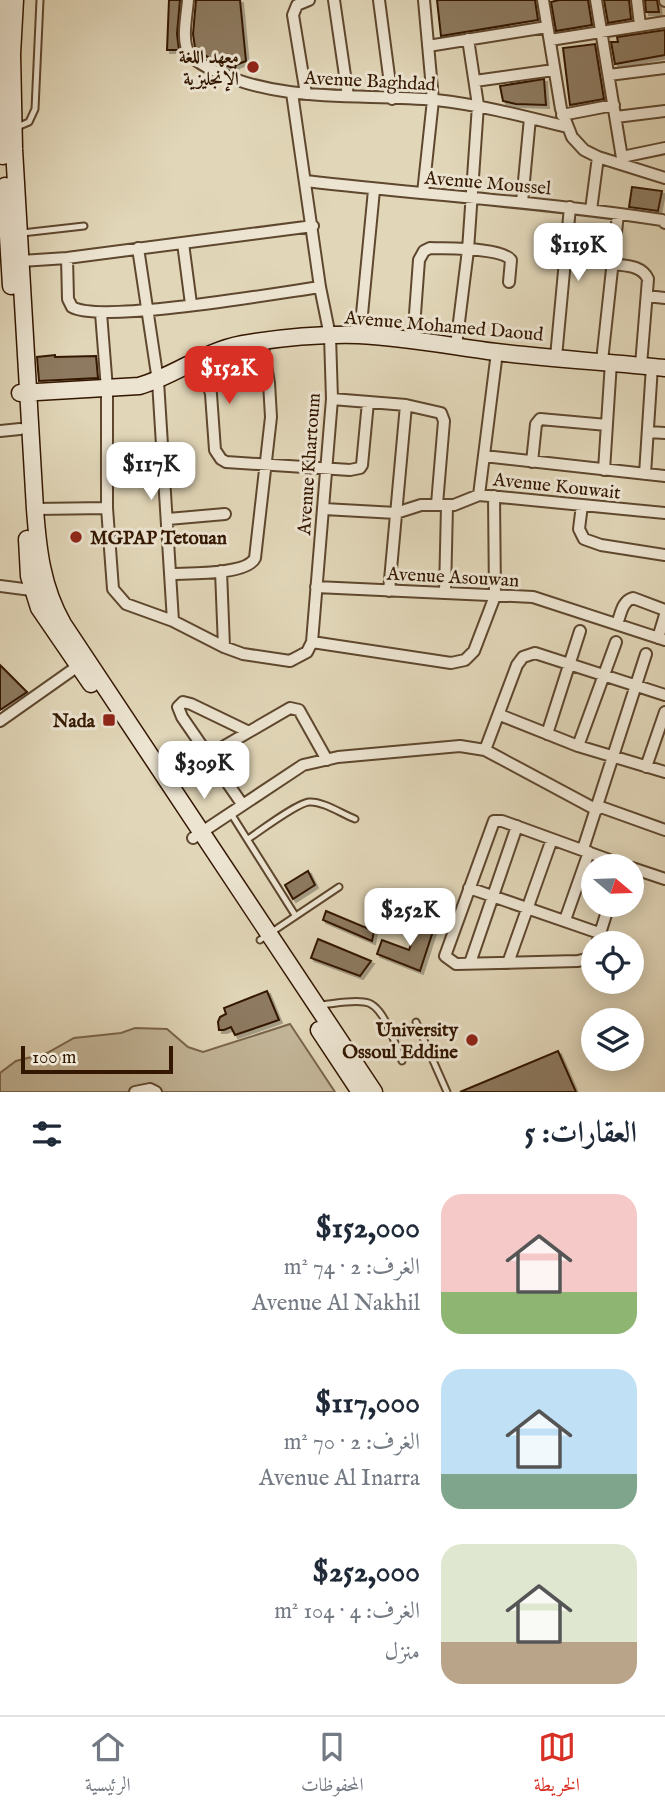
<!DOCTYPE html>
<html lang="ar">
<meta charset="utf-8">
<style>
:root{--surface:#fff;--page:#f6f6f7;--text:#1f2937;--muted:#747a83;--line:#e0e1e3;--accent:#d93025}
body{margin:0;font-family:"IM FELL English",Amiri,serif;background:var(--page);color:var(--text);direction:rtl;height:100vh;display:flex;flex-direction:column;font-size:26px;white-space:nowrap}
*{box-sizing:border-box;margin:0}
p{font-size:23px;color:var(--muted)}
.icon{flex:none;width:38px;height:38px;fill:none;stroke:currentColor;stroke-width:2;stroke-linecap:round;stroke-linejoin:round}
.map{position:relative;height:1092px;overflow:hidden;direction:ltr}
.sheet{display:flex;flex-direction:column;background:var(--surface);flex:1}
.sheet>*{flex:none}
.needle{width:46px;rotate:109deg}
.tools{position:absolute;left:581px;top:854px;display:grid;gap:14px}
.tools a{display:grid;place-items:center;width:63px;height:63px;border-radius:50%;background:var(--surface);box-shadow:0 4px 18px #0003;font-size:35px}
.scale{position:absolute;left:21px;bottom:18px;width:152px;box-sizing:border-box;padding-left:7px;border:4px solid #331700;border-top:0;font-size:19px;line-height:24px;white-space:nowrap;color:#331700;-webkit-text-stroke:5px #ece4d1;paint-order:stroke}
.price{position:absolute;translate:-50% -60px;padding:0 16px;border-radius:14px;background:#fff;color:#222;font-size:23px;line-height:46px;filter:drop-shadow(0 2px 4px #0008)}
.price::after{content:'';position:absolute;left:50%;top:42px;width:21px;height:16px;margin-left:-10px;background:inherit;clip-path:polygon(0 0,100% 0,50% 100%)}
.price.active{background:var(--accent);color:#fff}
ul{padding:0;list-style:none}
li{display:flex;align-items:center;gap:21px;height:175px;padding:0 28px}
li span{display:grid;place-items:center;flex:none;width:196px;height:140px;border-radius:21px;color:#555}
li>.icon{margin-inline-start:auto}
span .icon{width:84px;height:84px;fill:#fffc;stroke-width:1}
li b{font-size:30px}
h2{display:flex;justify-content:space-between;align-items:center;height:84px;padding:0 28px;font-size:30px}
.tabs{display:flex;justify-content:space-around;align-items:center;height:98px;border-top:2px solid var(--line);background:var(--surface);font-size:19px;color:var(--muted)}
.tabs a{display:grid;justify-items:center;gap:4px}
.tabs .active{color:var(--accent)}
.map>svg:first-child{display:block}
.green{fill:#c3b699;stroke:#7b664c;stroke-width:2}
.building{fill:#8d7a60;stroke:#331700;stroke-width:2;filter:url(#shadow)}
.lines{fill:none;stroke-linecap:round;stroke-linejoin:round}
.lane-casing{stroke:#5e472e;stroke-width:9}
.street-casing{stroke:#5e472e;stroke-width:14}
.secondary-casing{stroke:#331700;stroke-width:19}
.lane{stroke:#ece4d1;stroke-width:5}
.street{stroke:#ece4d1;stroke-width:10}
.secondary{stroke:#ece4d1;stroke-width:16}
.poi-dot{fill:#8f2418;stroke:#ece4d1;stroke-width:2.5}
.labels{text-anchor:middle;stroke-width:6;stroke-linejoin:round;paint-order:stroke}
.poi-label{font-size:19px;font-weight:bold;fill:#331700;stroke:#ece4d1;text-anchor:end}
.street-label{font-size:19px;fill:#331700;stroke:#ece4d1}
</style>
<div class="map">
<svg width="665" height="1092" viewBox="0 0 665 1092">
<defs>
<filter id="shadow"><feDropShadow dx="3" dy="3" stdDeviation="0" flood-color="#0004"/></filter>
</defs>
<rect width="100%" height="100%" fill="#e1d6b8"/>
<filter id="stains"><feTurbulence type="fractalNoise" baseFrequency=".00286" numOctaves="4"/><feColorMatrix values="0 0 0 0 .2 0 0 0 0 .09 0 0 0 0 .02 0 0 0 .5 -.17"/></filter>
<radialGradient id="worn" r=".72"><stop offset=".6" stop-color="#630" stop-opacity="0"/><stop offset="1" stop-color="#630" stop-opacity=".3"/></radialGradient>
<!-- green -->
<path class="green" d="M290,1024L335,1092H0V1073L16,1061L47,1053L74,1038L121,1033L135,1028L167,1029L188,1047L203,1052Z"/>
<!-- building -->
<path class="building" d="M169,0H180L177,34L179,50H167Z
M196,0H240L246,61L236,65L235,69L212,60L195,48L193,34Z
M437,0H535L538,20L441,36Z
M559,0H588L592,25L556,31L551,2Z
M604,0H629L631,19L608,23Z
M645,0H657L659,12H646Z
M665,30V55L615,64L611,42H618L617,37Z
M595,44L604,99L570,105L563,48Z
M544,79L546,105L516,104L503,101L500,86Z
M632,187L662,191L658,211L629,207Z
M55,355V357L96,356L98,378L39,381L37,357Z
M0,665L27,692L0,710Z
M308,871L315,885L293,899L285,885Z
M326,911L374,931L372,941L323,920Z
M420,919L435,925L420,971L377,954L382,940L409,950Z
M318,939L371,961L360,976L311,958Z
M267,991L279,1020L235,1035L231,1027L224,1030H219L218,1022L220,1017L226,1014L224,1008Z
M558,1051L576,1092H460Z"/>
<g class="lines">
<defs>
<path id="lane" d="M17,127L29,122L35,109L40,0
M22,233L84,226
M230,812L295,915
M248,839C260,831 297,803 309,802C323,801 342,814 355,819
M260,940L339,887
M319,1005C333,1004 350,1000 364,1002C384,1003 395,1045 402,1061
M416,1022L447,1092"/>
<path id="street" d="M188,0C187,15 181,40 189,53C194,61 206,67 215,71C284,104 362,93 436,100C481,105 523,116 567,127
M334,0L348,96
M379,0L392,99
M543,0L561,109L572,137L584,150L598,157L665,178
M596,0L623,164
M637,0L640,25
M665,0V1
M550,40L665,22
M428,46L547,27
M609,75L665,68
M475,81L554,70
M306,94L293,15L297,5L309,0
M562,115L614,105
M616,117L665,111
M622,157L665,148
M306,181C425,195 544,202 662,220L665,223
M423,193L433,100L424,0
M522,202L530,118
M591,210L598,157
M183,243L191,304
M138,248L158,381L173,621
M67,258L68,299L72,307C101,324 277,293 320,287
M21,261L67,258L313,226
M613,264C625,266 642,265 648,279L641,365
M647,296L665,298
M101,313L107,389V508L113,589L126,604L173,621L224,647L243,654L290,661L307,652L312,642L332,399L330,336L320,287L292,93
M360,335L374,190
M413,341L419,260L424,251L430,248C447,249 501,247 511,260L509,282
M456,346L468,250L478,105L468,39
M200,357L211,394L215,450L221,459L226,462L350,470L360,468L362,465L368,402
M556,357L570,207
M602,361L618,214
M332,399L406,405L441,413L444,421L437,504
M0,431L20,429
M648,432L665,433
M484,456L665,476
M532,462L536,424L540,419L607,425
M604,470L611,362
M645,474L652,366
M479,495L497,352
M582,505L579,529L584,539L601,545L665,555
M35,509L107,508
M324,509L396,513L421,505H454L479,495L665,513
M168,519L225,514
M221,571L224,647
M171,574C190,573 247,575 255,558L271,417L269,383L262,342
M0,586L39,591
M316,587L533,597L665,640
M389,591L406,405
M445,593L447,506
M617,624C621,614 622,601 633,598L665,610
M658,638L665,615
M312,642L451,663L465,660L474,651L495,596L494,496
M500,715L578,746L665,772
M0,721L78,666
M547,734L580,631
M578,746L616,642
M485,750L517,665L523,657L535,653L665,695
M209,755L290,708L299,710L327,760
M646,767L665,712
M242,804L182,717L178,707L183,702L191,704L247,731
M598,806L665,830
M193,838L303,765L338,757L460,746L485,750L597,810
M583,849L646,654
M632,868L665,879
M469,888L599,933
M565,920L589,852
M597,943L609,905
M593,952L586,959L578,961L456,964L445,956L494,821H502L626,866
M470,963L517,826
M508,963L552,839
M135,1092L150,1089L156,1092"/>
<path id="secondary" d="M15,0L12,54L14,149L35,509C38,550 42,587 63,624L374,1092
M3,156L0,85L4,1
M5,186L11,286
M20,393L139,386C175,376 204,351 242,344C279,338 321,334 358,335C404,337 450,346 496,352C552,359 609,362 665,368
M27,539L29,576L39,608L91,684
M319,1030L360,1092"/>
</defs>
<!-- lane casing -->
<use href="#lane" class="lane-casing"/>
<!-- street casing -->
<use href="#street" class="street-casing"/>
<!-- secondary casing -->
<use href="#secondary" class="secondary-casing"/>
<!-- lane -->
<use href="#lane" class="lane"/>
<!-- street -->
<use href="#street" class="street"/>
<!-- secondary -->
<use href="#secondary" class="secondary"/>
</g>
<!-- markers -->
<g class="poi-dot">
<circle cx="253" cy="67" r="7"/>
<circle cx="76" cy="537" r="7"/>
<rect x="102" y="713" width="14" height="14" rx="3.5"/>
<circle cx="472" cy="1040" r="7"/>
</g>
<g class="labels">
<!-- poi labels -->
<g class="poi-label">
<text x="239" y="63">معهد اللغة<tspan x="239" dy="22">الإنجليزية</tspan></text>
<text x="90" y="544" text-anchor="start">MGPAP Tetouan</text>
<text x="95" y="727">Nada</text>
<text x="458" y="1036">University<tspan x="458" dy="22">Ossoul Eddine</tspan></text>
</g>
<!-- street labels -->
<g class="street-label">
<text transform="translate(370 80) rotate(3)" y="7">Avenue Baghdad</text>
<text transform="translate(488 182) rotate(5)" y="7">Avenue Moussel</text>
<text transform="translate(444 325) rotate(5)" y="7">Avenue Mohamed Daoud</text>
<text transform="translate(308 464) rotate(-86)" y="7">Avenue Khartoum</text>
<text transform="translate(557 485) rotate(6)" y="7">Avenue Kouwait</text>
<text transform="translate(453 576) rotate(3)" y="7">Avenue Asouwan</text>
</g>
</g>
<rect width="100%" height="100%" filter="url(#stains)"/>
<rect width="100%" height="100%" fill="url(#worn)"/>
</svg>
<div class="tools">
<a><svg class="needle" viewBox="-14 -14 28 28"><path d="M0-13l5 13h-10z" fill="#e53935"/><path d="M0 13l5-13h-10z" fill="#747a83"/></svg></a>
<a><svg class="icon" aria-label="locate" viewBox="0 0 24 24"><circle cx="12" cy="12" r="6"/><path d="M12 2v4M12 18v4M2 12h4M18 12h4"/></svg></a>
<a><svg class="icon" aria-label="layers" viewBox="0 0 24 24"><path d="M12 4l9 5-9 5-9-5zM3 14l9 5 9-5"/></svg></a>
</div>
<div class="scale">100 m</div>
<b class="price" style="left:578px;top:283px">$119K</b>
<b class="price active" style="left:229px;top:406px">$152K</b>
<b class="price" style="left:151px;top:502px">$117K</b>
<b class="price" style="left:204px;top:801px">$309K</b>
<b class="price" style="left:410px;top:948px">$252K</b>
</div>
<section class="sheet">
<h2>العقارات: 5<svg class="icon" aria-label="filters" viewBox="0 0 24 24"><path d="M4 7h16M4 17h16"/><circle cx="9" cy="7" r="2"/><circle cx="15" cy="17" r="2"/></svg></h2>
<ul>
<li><span style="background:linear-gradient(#f6c9c9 70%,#8fb573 0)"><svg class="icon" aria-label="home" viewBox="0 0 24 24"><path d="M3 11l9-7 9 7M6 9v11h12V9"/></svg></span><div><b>$152,000</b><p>الغرف: 2 · 74 m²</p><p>Avenue Al Nakhil</p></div></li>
<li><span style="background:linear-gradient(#bfe0f5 75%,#7fa58c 0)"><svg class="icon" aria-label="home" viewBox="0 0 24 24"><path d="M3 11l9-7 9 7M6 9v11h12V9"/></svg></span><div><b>$117,000</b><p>الغرف: 2 · 70 m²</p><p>Avenue Al Inarra</p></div></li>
<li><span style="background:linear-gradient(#dfe7d0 70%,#b9a48a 0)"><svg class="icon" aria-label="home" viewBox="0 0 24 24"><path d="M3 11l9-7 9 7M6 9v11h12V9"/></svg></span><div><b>$252,000</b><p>الغرف: 4 · 104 m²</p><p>منزل</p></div></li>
</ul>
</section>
<nav class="tabs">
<a class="active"><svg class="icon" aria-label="map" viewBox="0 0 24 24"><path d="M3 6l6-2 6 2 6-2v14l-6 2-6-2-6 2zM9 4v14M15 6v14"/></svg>الخريطة</a>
<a><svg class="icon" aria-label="saved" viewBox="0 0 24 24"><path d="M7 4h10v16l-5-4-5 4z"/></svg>المحفوظات</a>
<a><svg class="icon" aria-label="home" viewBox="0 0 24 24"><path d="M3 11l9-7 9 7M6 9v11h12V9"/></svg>الرئيسية</a>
</nav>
